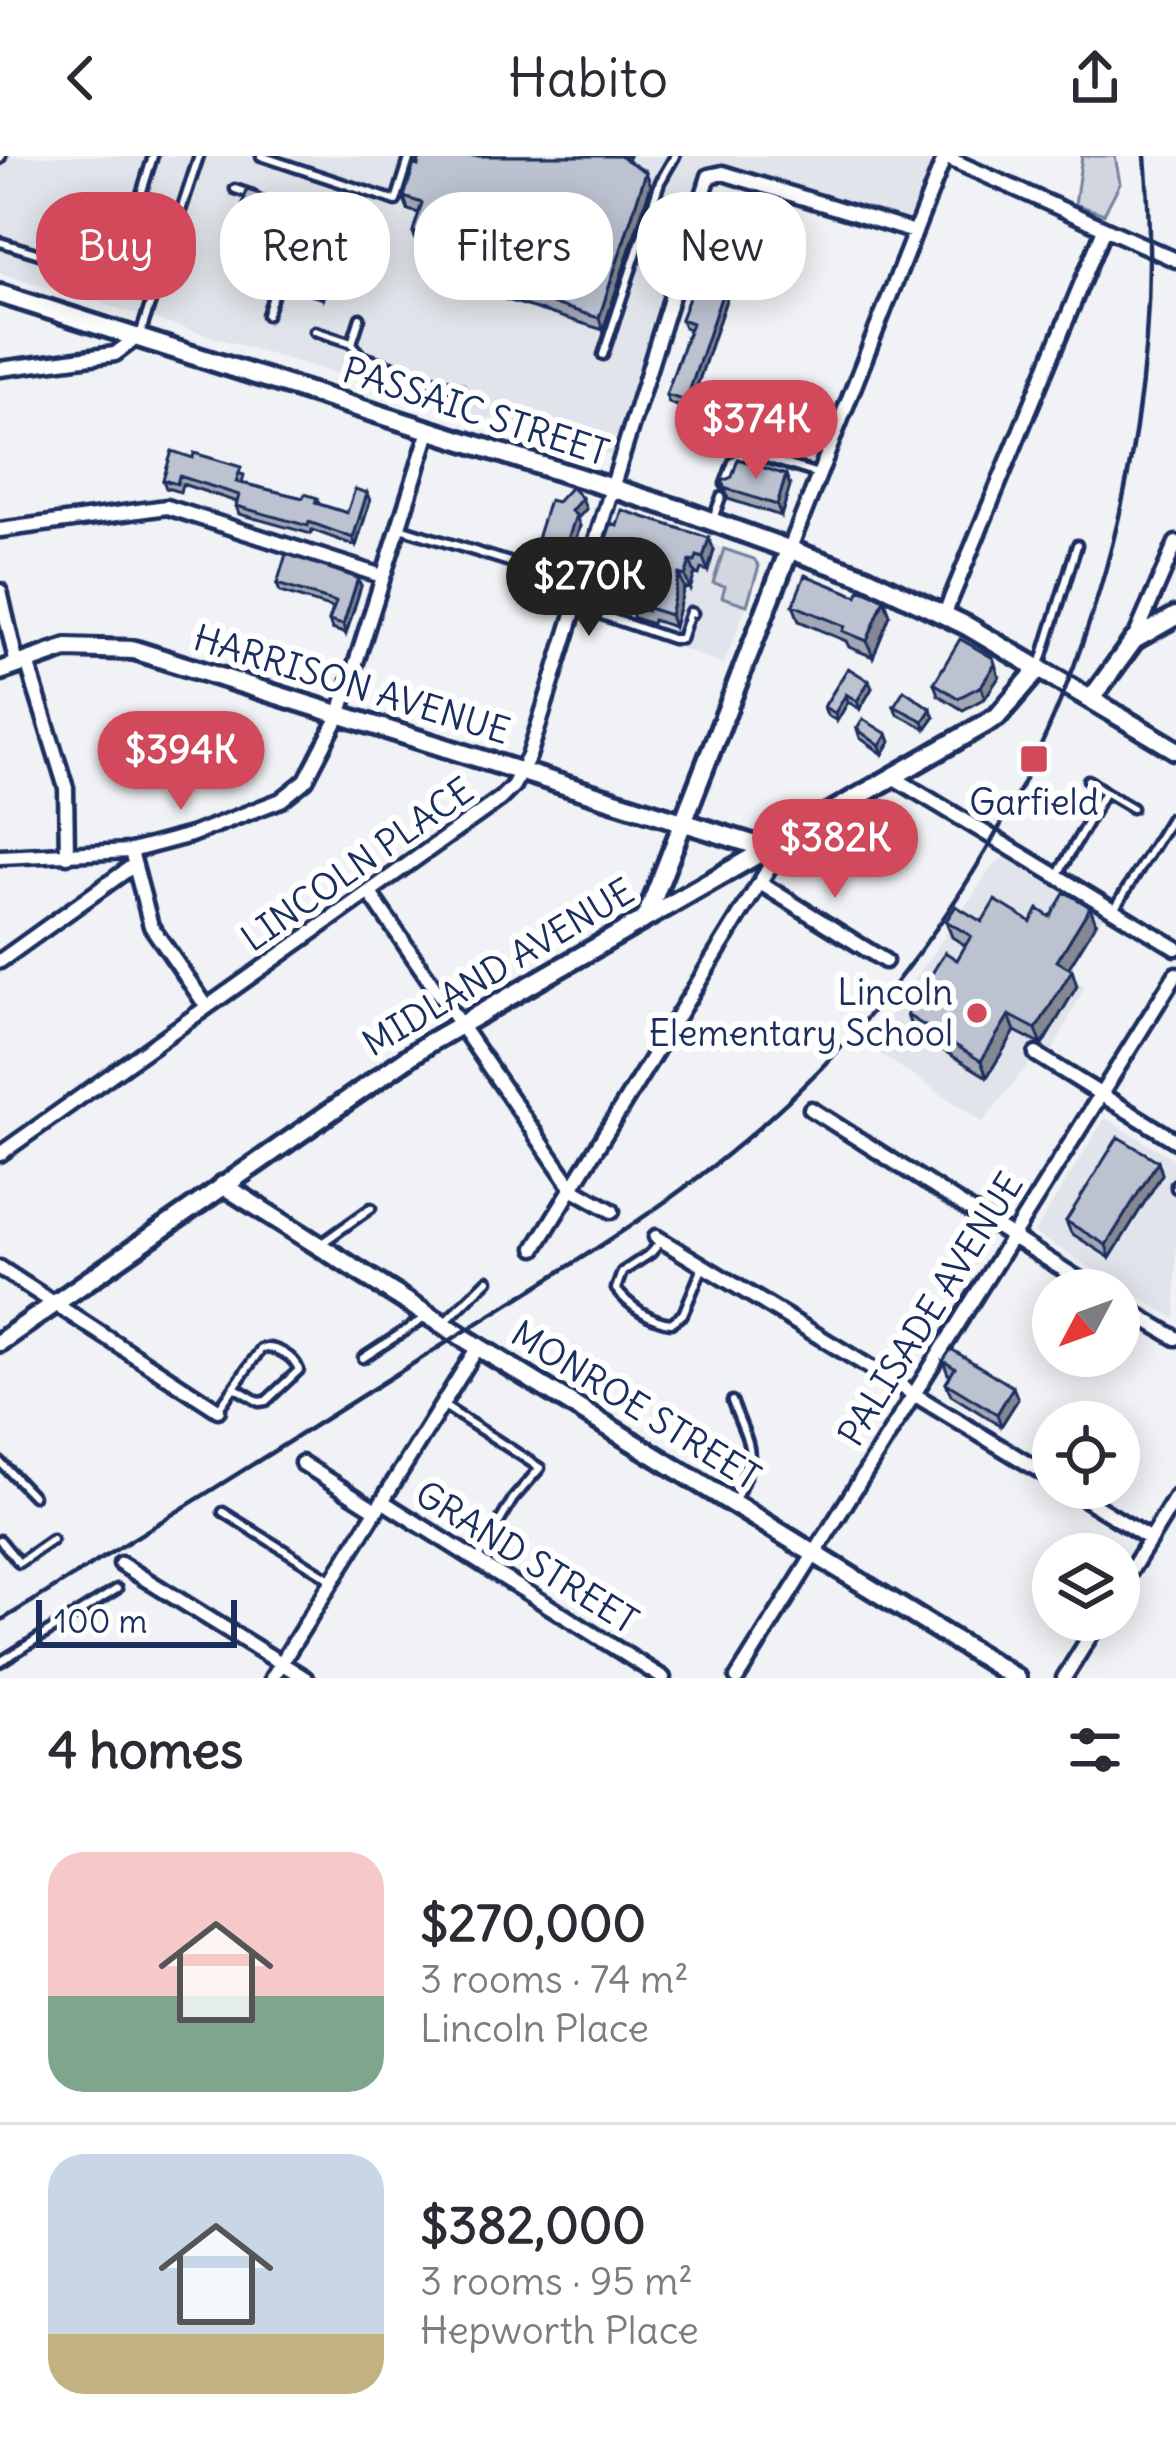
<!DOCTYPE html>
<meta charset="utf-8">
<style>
:root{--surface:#fff;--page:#f7f7f7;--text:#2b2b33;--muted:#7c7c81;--line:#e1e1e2;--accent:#d1495b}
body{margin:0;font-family:Delius,sans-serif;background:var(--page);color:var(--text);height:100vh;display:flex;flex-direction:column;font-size:45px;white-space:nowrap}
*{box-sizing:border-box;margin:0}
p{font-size:39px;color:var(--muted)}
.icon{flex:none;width:66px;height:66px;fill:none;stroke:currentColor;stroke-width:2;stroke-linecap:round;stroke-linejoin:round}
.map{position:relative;height:1522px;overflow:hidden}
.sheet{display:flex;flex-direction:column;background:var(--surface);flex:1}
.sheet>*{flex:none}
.guide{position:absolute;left:36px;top:36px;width:1104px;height:108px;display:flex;gap:24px}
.needle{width:78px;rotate:229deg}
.tools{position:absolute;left:1032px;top:1113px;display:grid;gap:24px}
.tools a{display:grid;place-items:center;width:108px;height:108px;border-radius:50%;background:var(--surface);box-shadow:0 6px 30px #0003;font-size:60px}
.scale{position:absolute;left:36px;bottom:30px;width:201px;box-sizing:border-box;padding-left:12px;border:6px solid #1b2f5e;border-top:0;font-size:33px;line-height:42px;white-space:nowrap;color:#1b2f5e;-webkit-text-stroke:9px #fff;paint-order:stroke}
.price{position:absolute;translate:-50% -102px;padding:0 27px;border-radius:42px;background:var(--accent);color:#fff;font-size:39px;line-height:78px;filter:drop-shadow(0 3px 6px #0008)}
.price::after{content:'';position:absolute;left:50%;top:72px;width:36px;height:27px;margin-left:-18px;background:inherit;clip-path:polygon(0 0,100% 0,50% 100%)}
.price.selected{background:#222;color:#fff}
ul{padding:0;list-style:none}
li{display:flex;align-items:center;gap:36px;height:300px;padding:0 48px}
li+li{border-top:3px solid var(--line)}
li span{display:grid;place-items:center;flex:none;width:336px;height:240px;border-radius:36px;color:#555}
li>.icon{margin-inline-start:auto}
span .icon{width:144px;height:144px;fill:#fffc;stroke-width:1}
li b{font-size:51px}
h2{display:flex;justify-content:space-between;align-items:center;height:144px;padding:0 48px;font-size:51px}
.pill{padding:0 42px;border-radius:48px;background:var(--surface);box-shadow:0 6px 30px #0003;font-size:42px;line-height:108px}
.pill.selected{background:var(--accent);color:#fff}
header{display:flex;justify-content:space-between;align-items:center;height:156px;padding:0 48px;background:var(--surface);font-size:54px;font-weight:600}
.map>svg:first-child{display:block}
.built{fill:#e1e4ea}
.green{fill:#d2d6df;stroke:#76829e;stroke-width:3}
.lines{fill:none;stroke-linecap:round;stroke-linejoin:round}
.lane-casing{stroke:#1b2f5e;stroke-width:15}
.street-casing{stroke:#1b2f5e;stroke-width:21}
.secondary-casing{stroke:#1b2f5e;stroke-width:26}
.lane{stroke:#fff;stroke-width:6}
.street{stroke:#fff;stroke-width:12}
.secondary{stroke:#fff;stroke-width:16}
.rail{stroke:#1b2f5e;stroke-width:4.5}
.wall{fill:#a2a7b3;stroke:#1b2f5e;stroke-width:3}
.shaded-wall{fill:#848892;stroke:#1b2f5e;stroke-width:3}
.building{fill:#bcc2d0;stroke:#1b2f5e;stroke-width:3}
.poi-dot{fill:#d1495b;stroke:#fff;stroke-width:4.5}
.labels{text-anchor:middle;stroke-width:12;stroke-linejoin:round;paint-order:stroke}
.street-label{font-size:36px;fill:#1b2f5e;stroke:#fff}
.poi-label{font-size:36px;fill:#1b2f5e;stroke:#fff}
</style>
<header><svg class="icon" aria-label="back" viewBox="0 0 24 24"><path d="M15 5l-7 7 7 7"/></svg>Habito<svg class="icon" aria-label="share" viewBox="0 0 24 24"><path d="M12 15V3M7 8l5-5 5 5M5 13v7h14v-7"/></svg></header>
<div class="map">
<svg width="1176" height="1522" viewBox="0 0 1176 1522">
<rect width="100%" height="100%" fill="#f1f2f5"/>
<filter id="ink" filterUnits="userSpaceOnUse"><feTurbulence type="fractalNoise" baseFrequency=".00833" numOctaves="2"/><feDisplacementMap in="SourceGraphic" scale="24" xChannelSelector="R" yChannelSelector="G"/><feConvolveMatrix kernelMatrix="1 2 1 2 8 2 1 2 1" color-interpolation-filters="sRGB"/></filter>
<g filter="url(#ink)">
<!-- built -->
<path class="built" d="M0,0H945L912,72L708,10L618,302L0,117Z
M618,356L755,403L759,408L761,413L724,508L587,458Z
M1013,696L1108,752L1067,819L1085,830L1048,905L1036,899L983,966L869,890L995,707Z
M1105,962L1176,1004V1163L1034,1077Z"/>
<!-- green -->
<path class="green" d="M1082,0H1115L1120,27L1104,58L1075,48Z
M724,393L754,403L759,410L747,449L722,441L725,430L713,427Z"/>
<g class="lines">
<defs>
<path id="lane" d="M261,0L396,45L410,0
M0,3L1,0
M235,33L253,39
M282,49L352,74
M0,86L115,121L153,0
M267,159L300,56
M315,175L352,187L360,162
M141,176L199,0
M352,187L361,200L460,233
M603,199L660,26L675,0
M717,287L744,295
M725,328L733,306L747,296L818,318
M714,360L721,341
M400,372L580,428
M578,451L672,483H681L690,456L693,457
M1040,509L1077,389
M1088,624L1105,636
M1058,718L1105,636L1132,652
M1115,752L1171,662
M1176,1028V1032
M662,1084L651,1097L622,1116L616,1133C628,1149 651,1165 671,1167L683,1158L702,1113
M322,1087L371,1052
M445,1166L488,1124
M363,1202L426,1161
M732,1245C752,1298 758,1292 735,1345
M444,1250L540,1312L513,1343L477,1404
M220,1251L261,1193C274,1189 294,1200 299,1214L266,1245L259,1246L234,1231
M0,1306L33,1340
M223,1356L332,1424
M0,1384L19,1407L52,1384
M0,1506L117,1433"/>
<path id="street" d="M945,1L1176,104
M0,213L115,198L140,179
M0,374L167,351L382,420
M790,392L945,0
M0,435L17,509
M945,457L1104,73
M1134,484L1176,387
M27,506L66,632L67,700
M891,620L1176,792
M131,695L151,770L207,851
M0,701L131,695L191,679L281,644L306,624L339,560L429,276
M760,727L885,805
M369,736L573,1033L612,1055
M0,805L134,709
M1036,898L1176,985
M811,953L1096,1134
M0,998L500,643L513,630L529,600L709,20L723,17L914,76
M656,1081L1053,1323
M535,1092L786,684
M0,1112L218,1254
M1119,1148L1176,1182
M302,1307L376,1354
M1067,1332L1150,1383
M382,1345L663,1522
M121,1408L305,1522
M1119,1434L1176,1341
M272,1522L478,1191
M737,1522L1176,818
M1064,1522L1100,1464"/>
<path id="secondary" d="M0,138L681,354L865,421L967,470L1176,594
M0,515L66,492L134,494L765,692
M1091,543L1134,484L1176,460
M647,759L790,392
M223,1029L472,1187L1016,1522
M0,1186L429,887L997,561L1039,512"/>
</defs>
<!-- lane casing -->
<use href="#lane" class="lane-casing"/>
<!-- street casing -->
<use href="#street" class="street-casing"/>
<!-- secondary casing -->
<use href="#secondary" class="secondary-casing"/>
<!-- lane -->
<use href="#lane" class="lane"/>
<!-- street -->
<use href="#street" class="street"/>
<!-- secondary -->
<use href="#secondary" class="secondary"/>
<!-- rail -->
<path class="rail" d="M0,1465C148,1375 295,1282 441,1190C549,1122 659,1059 755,975C1030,734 1176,365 1145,0"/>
</g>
<!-- wall -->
<path class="wall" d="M420,0H629L627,4L651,29L603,174L428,119L423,107L428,92L417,88L413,76L419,57L408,54L404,41Z
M283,45L289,61L268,131L232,120L226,104Z
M336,72L341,84L323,143L300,136L296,123Z
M739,88L742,96L689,254L669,247L666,239L689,173L684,171L681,163L700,121Z
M193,302L244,319L242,327L303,342H317L319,348L347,357L370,345L356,390L312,374L311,378L239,358L236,350L237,346L182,328L180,336L166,332L163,324Z
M786,319L790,330L781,360L728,343L723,325L732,321Z
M582,342L586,353L577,363L580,370L568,406L540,397L536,386L557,346Z
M617,370L714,394L708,415L701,413L699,419L695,417L690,433L684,431L674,471L653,464L652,468L634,462L632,457L601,447L597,435L606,405L602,395Z
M277,428L361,430L346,478L332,473L329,465L333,452L280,436Z
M857,440L884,443L890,459L873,501L849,491L846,485L799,465L793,449Z
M848,512L872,532L860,553L848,546L837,565L827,559L824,551Z
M999,521L985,542L963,554L938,539L934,527Z
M894,550L934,562L926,573L897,558Z
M857,573L887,578L890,586L883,598L860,582Z
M1050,761L1096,767L1068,812L1077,830L1042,889L1015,875L987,921L913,876L907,859L957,804L966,790L952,781L946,765L1031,766Z
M1158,1005L1162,1018L1110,1102L1071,1077L1066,1065Z
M943,1205L1018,1243L1001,1270L951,1239L946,1227L951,1219L948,1218Z"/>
<!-- shaded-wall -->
<path class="shaded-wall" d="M646,16L651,29L603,174L599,162Z
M283,45L289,61L268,131L262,115Z
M336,72L341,84L323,143L319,131Z
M739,88L742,96L689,254L686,245Z
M786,319L790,330L781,360L777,349Z
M367,337L370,345L356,390L353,382Z
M582,342L586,353L577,363L580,370L568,406L564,395L571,355Z
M709,382L714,394L708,415L703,402Z
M690,405L695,417L690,433L685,420Z
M679,418L684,431L674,471L670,459Z
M358,422L361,430L346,478L343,469Z
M884,443L890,459L873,501L867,485Z
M995,508L999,521L985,542L981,530Z
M869,525L872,532L860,553L857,545Z
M846,538L848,546L837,565L835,557Z
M931,553L934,562L926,573L923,565Z
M887,578L890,586L883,598L880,590Z
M1090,751L1096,767L1063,821L1057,805Z
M1072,814L1077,830L1042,889L1036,873Z
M1009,859L1015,875L987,921L981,905Z
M1158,1005L1162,1018L1110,1102L1106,1089Z
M1013,1231L1018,1243L1001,1270L997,1258Z"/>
<!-- building -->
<path class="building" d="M420,0H620L646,16L599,162L423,107L431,82L413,76L422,47L404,41L414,8L418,10Z
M247,34L283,45L262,115L226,104Z
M314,65L336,72L319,131L296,123Z
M709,79L739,88L686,245L666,239L692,167L681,163L697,120L700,121Z
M172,295L193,302L194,297L241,311L236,326L303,342L305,338L317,342L315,347L347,357L355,333L367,337L353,382L309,366L308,370L236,350L239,339L179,320L177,328L163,324Z
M738,303L786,319L777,349L724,332L723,325L732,321Z
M571,331L582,342L571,355L576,359L564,395L536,386L549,344L557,346Z
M622,354L709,382L703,402L697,400L695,406L690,405L685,420L679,418L670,459L648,452L647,455L629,450L631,446L597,435L609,397L602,395L611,368L617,370Z
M286,398L358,422L343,469L329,465L336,446L277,428Z
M805,419L857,440L860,433L884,443L867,485L843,475L845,470L793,449Z
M960,483L993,502L995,508L981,530L958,542L934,527Z
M848,512L869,525L857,545L846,538L835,557L824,551Z
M904,534L931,553L923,565L894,550Z
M863,563L887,578L880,590L857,573Z
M1065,736L1090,751L1057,805L1072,814L1036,873L1009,859L981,905L907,859L945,796L957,804L971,780L946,765L956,750L982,766L995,744L1031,766L1038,753L1050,761Z
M1118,981L1158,1005L1106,1089L1066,1065Z
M951,1193L1013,1231L997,1258L946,1227L955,1212L943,1205Z"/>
</g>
<!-- markers -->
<g class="poi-dot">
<rect x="1019" y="588" width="30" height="30" rx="6"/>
<circle cx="977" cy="857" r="12"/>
</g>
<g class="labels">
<!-- street labels -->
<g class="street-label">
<text transform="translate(476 255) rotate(18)" y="13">PASSAIC STREET</text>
<text transform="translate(352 528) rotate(17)" y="13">HARRISON AVENUE</text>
<text transform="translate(357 708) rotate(-35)" y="13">LINCOLN PLACE</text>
<text transform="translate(498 811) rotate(-31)" y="13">MIDLAND AVENUE</text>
<text transform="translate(930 1153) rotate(-58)" y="13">PALISADE AVENUE</text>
<text transform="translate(636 1249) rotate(32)" y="13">MONROE STREET</text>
<text transform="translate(527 1401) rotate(32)" y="13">GRAND STREET</text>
</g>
<!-- poi labels -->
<g class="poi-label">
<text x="1034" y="659">Garfield</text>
<text x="953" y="849" text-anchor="end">Lincoln<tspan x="953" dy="41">Elementary School</tspan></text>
</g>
</g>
</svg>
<div class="tools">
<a><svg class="needle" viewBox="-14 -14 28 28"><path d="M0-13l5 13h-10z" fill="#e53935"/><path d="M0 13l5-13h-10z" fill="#7c7c81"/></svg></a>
<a><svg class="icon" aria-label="locate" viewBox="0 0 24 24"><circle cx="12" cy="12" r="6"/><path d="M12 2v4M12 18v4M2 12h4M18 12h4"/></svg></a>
<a><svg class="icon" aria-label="layers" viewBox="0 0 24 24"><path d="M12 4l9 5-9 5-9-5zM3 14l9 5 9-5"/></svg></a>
</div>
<div class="scale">100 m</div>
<b class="price" style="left:756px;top:326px">$374K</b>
<b class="price selected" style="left:589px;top:483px">$270K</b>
<b class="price" style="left:181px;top:657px">$394K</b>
<b class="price" style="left:835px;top:745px">$382K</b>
<div class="guide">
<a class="pill selected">Buy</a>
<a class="pill">Rent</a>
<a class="pill">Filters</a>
<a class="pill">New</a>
</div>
</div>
<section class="sheet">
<h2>4 homes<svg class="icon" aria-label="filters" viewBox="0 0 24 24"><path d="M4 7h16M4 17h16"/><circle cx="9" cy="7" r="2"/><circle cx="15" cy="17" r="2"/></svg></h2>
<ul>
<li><span style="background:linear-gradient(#f6c9c9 60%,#7fa58c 0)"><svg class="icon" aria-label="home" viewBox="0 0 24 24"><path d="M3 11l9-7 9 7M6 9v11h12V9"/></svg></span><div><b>$270,000</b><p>3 rooms · 74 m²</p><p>Lincoln Place</p></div></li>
<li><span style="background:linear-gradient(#c9d6e8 75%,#c2b280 0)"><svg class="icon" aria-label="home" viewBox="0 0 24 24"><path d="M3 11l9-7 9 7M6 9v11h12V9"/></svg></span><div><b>$382,000</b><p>3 rooms · 95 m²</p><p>Hepworth Place</p></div></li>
</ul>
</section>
